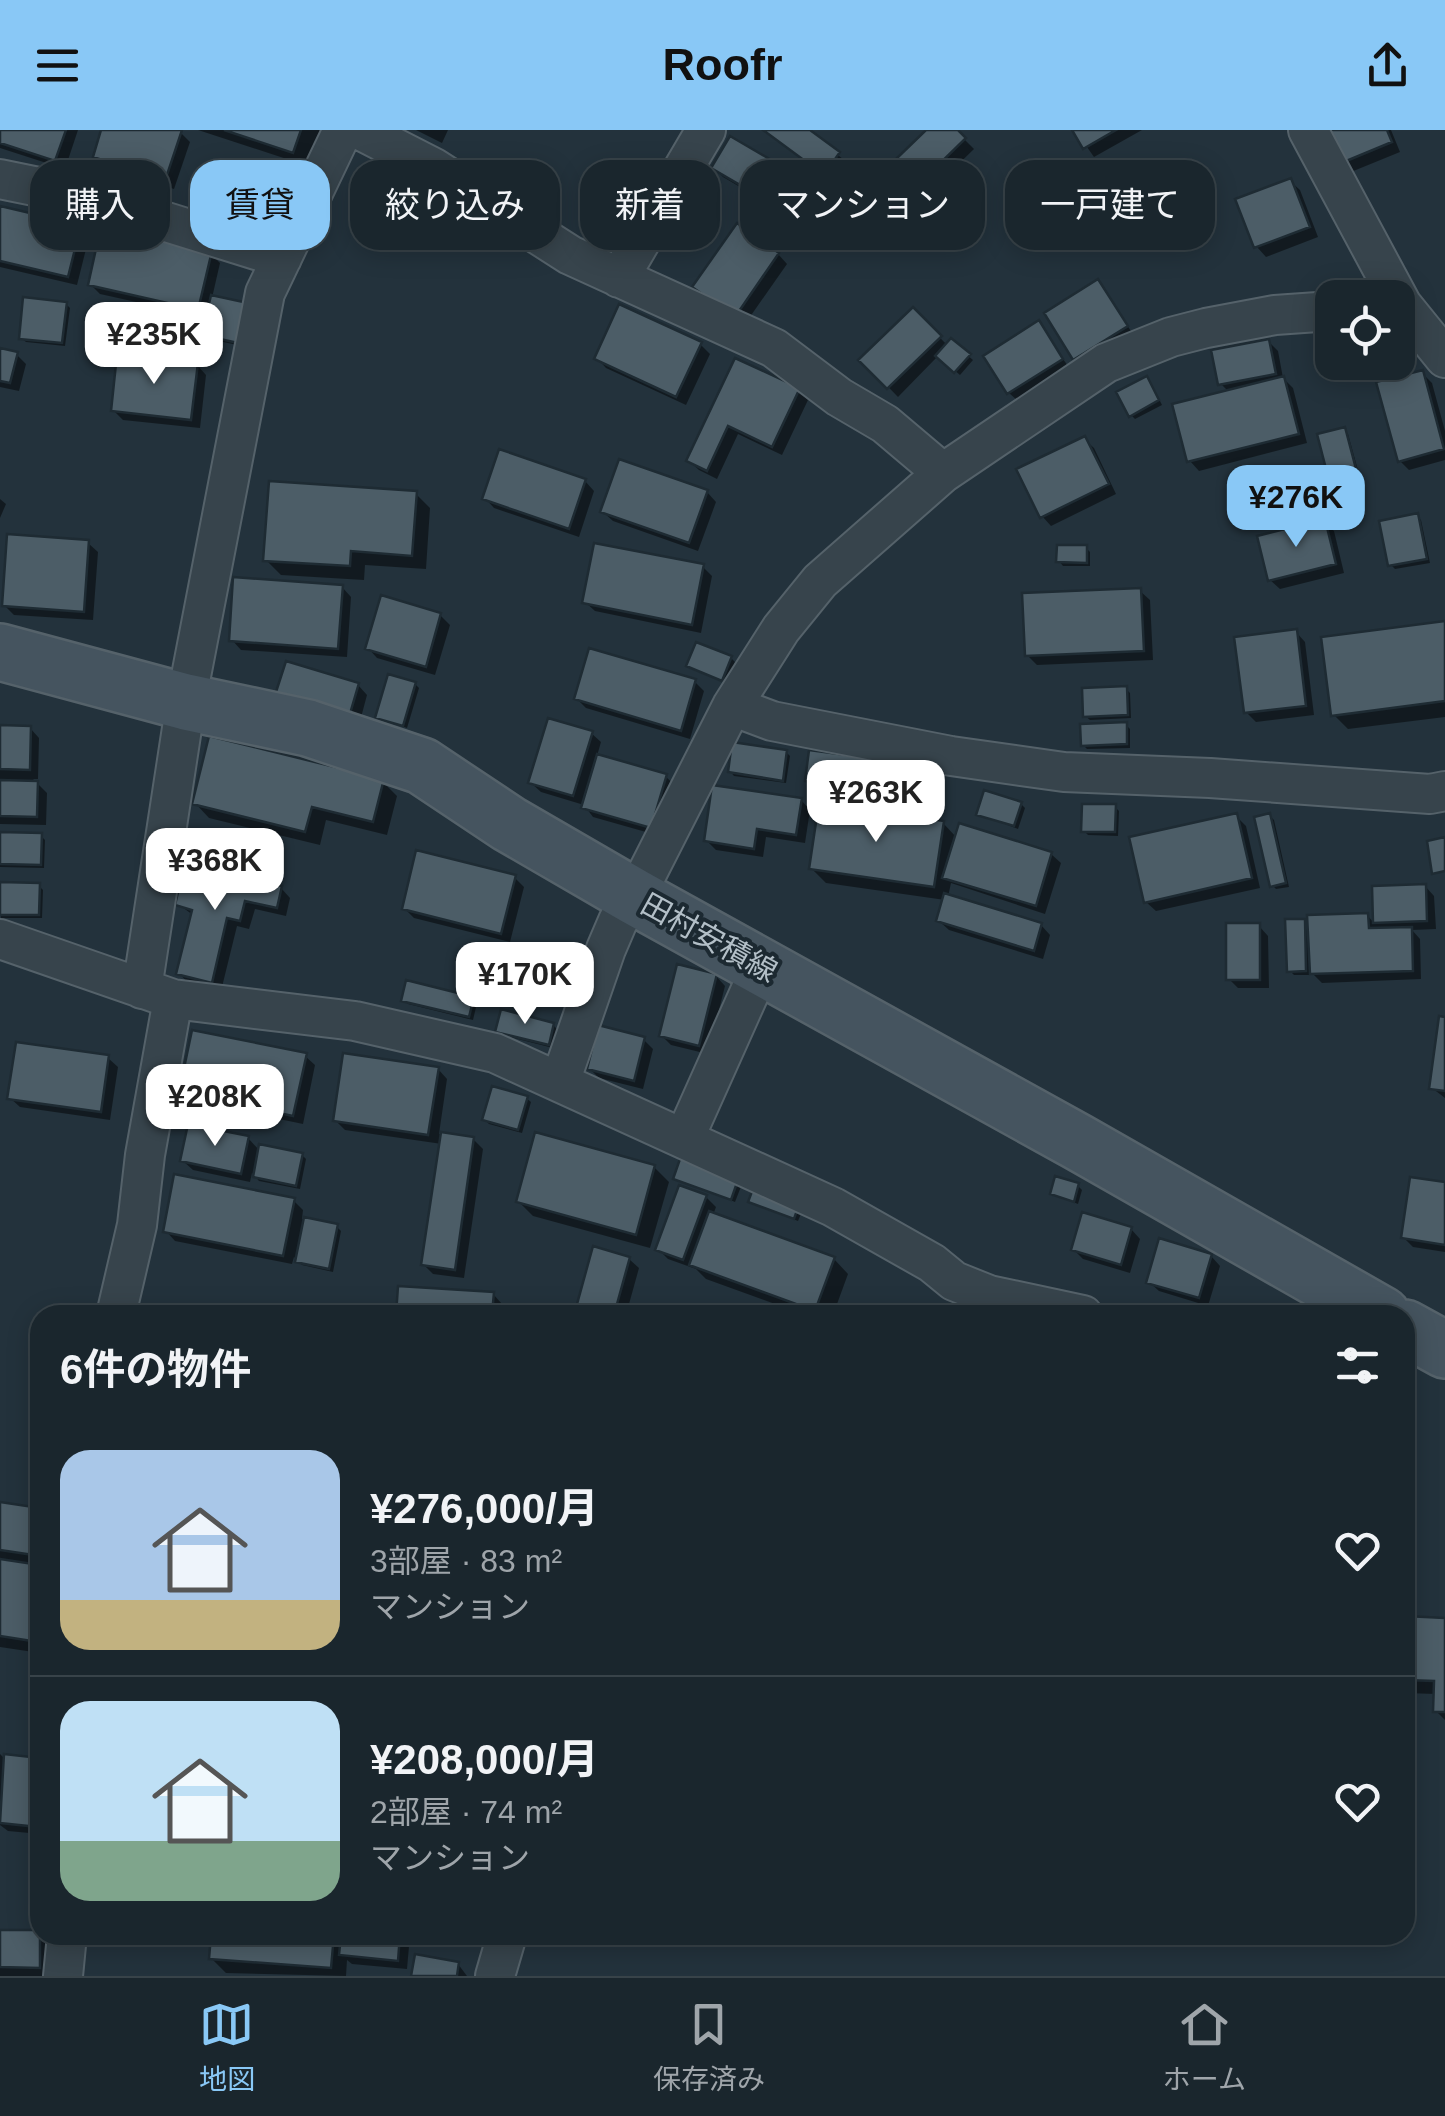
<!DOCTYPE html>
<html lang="ja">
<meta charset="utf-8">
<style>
:root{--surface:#1a262d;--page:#273239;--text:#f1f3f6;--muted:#9fa5aa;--line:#384349;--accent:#89c8f6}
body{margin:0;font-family:Arial,"Noto Sans JP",sans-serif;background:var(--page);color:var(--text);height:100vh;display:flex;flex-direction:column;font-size:38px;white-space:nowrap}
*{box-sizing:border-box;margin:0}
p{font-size:32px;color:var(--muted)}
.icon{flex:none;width:55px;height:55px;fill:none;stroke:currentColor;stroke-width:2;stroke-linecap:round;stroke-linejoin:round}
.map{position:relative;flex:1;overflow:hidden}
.sheet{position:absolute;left:30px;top:1175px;width:1385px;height:640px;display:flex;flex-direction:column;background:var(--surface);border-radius:30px;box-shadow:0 5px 25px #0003,0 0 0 2px var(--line)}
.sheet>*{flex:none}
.top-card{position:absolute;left:30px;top:30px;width:1385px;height:90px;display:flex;gap:20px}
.fabs{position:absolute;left:1315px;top:150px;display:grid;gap:20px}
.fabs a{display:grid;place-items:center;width:100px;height:100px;border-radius:20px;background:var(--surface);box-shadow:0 5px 25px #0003,0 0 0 2px var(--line);font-size:50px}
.price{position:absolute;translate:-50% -85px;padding:0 22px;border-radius:20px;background:#fff;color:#222;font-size:32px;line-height:65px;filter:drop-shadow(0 2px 5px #0008)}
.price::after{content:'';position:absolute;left:50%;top:60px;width:30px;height:22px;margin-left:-15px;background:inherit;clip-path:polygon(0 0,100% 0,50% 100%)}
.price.current{background:var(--accent);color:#111}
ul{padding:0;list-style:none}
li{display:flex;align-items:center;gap:30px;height:250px;padding:0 30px}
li+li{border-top:2px solid var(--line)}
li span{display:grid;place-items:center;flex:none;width:280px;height:200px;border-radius:30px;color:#555}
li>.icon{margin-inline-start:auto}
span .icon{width:120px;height:120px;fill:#fffc;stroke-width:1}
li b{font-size:42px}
h2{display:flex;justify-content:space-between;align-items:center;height:120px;padding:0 30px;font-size:42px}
.pill{padding:0 35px;border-radius:30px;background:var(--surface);box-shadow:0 5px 25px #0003,0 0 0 2px var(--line);font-size:35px;line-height:90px}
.pill.current{background:var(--accent);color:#111}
header{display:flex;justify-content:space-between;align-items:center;height:130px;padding:0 30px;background:var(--accent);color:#111;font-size:45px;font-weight:700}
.tabs{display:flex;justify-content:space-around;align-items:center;height:140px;border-top:2px solid var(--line);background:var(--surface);font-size:28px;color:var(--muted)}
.tabs a{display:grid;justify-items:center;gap:5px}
.tabs .current{color:var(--accent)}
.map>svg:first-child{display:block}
.shadow{fill:#0007}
.building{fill:#4c5d67;stroke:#1e2b33;stroke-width:2.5}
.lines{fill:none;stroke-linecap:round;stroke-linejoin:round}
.street-casing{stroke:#55626a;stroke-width:42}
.secondary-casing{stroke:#55626a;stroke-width:60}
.street{stroke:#37444c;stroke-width:38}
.secondary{stroke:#45545f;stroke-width:55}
.labels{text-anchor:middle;stroke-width:8;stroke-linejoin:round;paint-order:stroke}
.street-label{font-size:30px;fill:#b3bfc7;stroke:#1c2931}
</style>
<header><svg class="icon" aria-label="menu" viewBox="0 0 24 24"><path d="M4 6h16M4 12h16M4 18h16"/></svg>Roofr<svg class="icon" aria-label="share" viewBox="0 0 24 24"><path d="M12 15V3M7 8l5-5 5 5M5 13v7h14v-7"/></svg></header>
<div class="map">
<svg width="1445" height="1846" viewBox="0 0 1445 1846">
<rect width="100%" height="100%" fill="#23323c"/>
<!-- shadow -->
<path class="shadow" d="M0,0H78L65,39L0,18Z
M104,0L180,2L190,12L174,59L105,36L95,27Z
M198,0H320L308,36Z
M416,0H448L442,13Z
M763,0H806L848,33L834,52Z
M929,0H955L974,19L932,60L901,28Z
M1075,0H1142L1094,27Z
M1329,0H1391L1400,22L1351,42Z
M731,9L777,36L786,46L769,74L723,47L714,37Z
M1290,51L1300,60L1318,107L1266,127L1257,117L1239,70Z
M0,79L79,97L89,107L77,155L0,137Z
M210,123L220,133L212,168L242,216L209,209L204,204L208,188L100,164L91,155Z
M778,124L787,134L745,194L705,166Z
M1098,152L1135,207L1085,238L1075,228Z
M66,174L70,178L65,216L26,212L21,208Z
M913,180L948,216L952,212L973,230L960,245L938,226L898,267L862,230Z
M1038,193L1070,239L1019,272L1009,263Z
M1268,211L1278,221L1283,248L1293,258L1307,313L1199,341L1190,331L1229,262L1220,253Z
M700,214L710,224L686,275L606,238L597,228Z
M0,220L16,224L26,234L19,261L0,257Z
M736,231L798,260L808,270L782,325L738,304L717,349L699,340L689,331Z
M197,235L206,245L200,298L123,290L113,280Z
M1422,243L1432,253L1445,301V330L1409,340L1400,331Z
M1151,253L1162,275L1135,289L1131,285Z
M1344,300L1348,304L1364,362L1339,369L1335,365Z
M1084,309L1094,318L1116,364L1051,396L1042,386Z
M585,351L594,361L579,407L494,378L485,368Z
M707,362L716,372L698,421L613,391L603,382Z
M416,364L430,378L426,439L365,435L364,450L281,445L266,430Z
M0,369L6,374L0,388Z
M1417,386L1421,390L1430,433L1395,439L1391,435Z
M1324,391L1334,401L1344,443L1280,459L1270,450Z
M88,413L98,422L93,490L14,485L4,475Z
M1086,418L1090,422V436H1063L1059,431Z
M703,437L712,446L701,503L595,481L585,472Z
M342,457L351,467L347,527L241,520L232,510Z
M1140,461L1150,470L1153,530L1037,535L1027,525Z
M440,485L450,495L435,545L377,528L368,518Z
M1445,494V587L1348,599L1333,584Z
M1296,502L1305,512L1314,585L1256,592L1246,582Z
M731,528L735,532L726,553L688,536Z
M695,552L704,561L690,609L586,578L576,568Z
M415,554L419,558L407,598L378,587Z
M358,555L367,565L359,595L288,574Z
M1126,559L1130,563L1131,588L1090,590L1085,586Z
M1126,595L1130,599V618L1087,619L1083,615Z
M0,598H30L39,608L38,649H33L47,663L46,695L0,694Z
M591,603L601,612L597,626L666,647L676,656L660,706L593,687L584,675L541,662L531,653Z
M786,622L790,626L786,653L734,646L730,641Z
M891,634L901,643L897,672L817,660L808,650Z
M382,651L397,666L387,705L326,690L320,715L209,688L195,673Z
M801,670L810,680L805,713L766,707L763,727L716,720L706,710Z
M1021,674L1025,678L1018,699L979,684Z
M1115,677L1119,681L1118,706L1088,705L1084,701Z
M1236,686L1246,696L1260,758L1156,781L1146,772Z
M1270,686L1274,690L1289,757L1276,759L1272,755Z
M943,693L957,708L1051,724L1061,733L1045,784L951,753L948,767L1041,795L1050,805L1043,829L949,800L939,791L945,770L826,753L812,739Z
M0,705L41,706L45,710L44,738L0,737Z
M514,747L524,757L510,812L414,788L404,778Z
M0,754L39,756L43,760L42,788H1Z
M1425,756L1434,766L1436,799L1412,800L1420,809L1421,849L1322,853L1309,840V845H1294L1290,841L1304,791L1310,798L1367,785L1375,794L1374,758Z
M281,758L290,768L286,786L255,779L249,799L237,796L221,861L188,853L179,843L193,785L178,774Z
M1259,796L1268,806L1269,858H1238L1229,849Z
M716,846L725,856L708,924L671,915L662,906Z
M472,869L477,873L473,890L408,874L404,870Z
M1445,890V968L1432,958Z
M553,895L557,899L553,918L502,905L498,901Z
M643,909L653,919L643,959L599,948L589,938Z
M305,926L315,935L303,994L192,971L182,962Z
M108,928L118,937L110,990L20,977L10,968Z
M438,939L447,949L439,1004L473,1009L483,1019L464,1148L433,1144L424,1135L442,1014L345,1000L335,990Z
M526,968L531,972L522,1003L489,994L485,990Z
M248,1008L260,1021L302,1025L306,1029L300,1059L259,1051L252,1043L250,1052L193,1040L183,1031Z
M654,1037L669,1052L650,1118L533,1086L518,1071Z
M676,1048L742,1054L735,1072Z
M1445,1055V1122L1413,1117L1403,1107Z
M1078,1056L1082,1060L1078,1074L1053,1064Z
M706,1067L716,1077L713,1085L834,1129L848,1144L833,1185H805L706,1149L696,1139L668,1129L658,1119Z
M294,1071L303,1080L302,1089L337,1097L341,1101L333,1142L302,1135L294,1127L292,1134L175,1111L166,1101Z
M751,1072L803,1079L798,1091Z
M1131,1099L1140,1109L1130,1143L1083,1129L1074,1120Z
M1211,1126L1220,1136L1208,1176L1159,1161L1149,1152Z
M629,1129L639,1138L626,1185H576Z
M493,1164L502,1174V1185H399Z
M0,1375L40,1380V1523L0,1517V1432H5L0,1428Z
M1405,1489L1445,1490V1590L1436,1581V1564L1405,1563Z
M0,1624L6,1630V1627L40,1631V1704L8,1701L0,1695Z
M0,1803L42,1805L49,1812V1846H0Z
M213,1805H410L407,1839L352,1834L347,1830L346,1846L226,1843L211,1828Z
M458,1834L467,1846H414Z"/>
<!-- building -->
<path class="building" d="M0,0H66L55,31L0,13Z
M101,0H182L165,51L93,27Z
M224,0H301L293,23Z
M763,0H810L840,22L824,45Z
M926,0H958L966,8L921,52L897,28Z
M1072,0H1116L1083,19Z
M1326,0H1387L1392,12L1339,34Z
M730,6L778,34L759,66L711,38Z
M1291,48L1310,97L1254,118L1235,69Z
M0,76L81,95L68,147L0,131Z
M737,93L779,123L735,187L692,157Z
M101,96L212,121L198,180L88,155Z
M1098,149L1128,196L1073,230L1044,183Z
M211,165L248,173L238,213L202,205Z
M23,167L67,172L62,213L19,209Z
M619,174L702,212L676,267L594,229Z
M913,177L942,206L887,259L858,230Z
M1039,190L1063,229L1007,264L983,226Z
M1316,204H1332V225L1317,226Z
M951,208L971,224L954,243L935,226Z
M1269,209L1276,244L1218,255L1211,220Z
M0,218L18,222L10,253L0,251Z
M117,224L198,233L191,290L111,281Z
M735,228L800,258L772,317L728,296L707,341L686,331Z
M1423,240L1444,319L1398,332L1376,252Z
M1147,246L1159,270L1129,287L1116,262Z
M1284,246L1299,304L1187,332L1172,274Z
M1345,297L1361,358L1333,366L1317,304Z
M1085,306L1109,354L1040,388L1016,339Z
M499,319L586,349L569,399L482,369Z
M619,329L708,360L689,413L600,382Z
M269,351L417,361L412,426L351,421L350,436L263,431Z
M1418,383L1427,429L1388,436L1379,391Z
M1325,389L1336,434L1268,451L1257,406Z
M7,404L89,410L84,482L2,476Z
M594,413L704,434L692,495L582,473Z
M1057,415H1087V433L1056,432Z
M233,447L343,455L338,519L229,511Z
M1141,458L1144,521L1025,526L1022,463Z
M381,465L441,483L426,537L365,519Z
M1445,491V571L1331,586L1321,507Z
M1297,499L1306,576L1244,583L1234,507Z
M696,512L732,526L722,551L686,536Z
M589,518L696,549L681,601L574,569Z
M286,531L359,553L349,587L275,565Z
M388,544L416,552L403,596L375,588Z
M1127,556L1128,585L1083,587L1082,558Z
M548,588L593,601L573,666L528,653Z
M1127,592V614L1081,616L1080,594Z
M0,595L31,596L30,640L0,639Z
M209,606L384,649L373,692L312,677L305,702L192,674Z
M732,612L787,620L783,651L728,642Z
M809,620L892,631L888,664L805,651Z
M597,624L667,644L651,698L581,678Z
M0,650L38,651L37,687L0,686Z
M712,655L802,668L796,705L757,699L754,719L704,711Z
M984,660L1022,672L1014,696L976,685Z
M819,672L944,691L934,757L809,739Z
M1082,674H1116L1115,702H1081Z
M1237,683L1252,748L1144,773L1129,707Z
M1270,683L1286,753L1270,757L1254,687Z
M959,693L1052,722L1036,776L942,748Z
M0,702L42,703L41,735L0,734Z
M1445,707V741L1432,744L1427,711Z
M416,720L516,745L501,804L402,779Z
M185,732L282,756L277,778L245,771L240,791L227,788L212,853L176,844L192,780L175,775Z
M0,752L40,753L39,785H0Z
M1426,754L1427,791L1373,793L1372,756Z
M944,763L1042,793L1034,821L936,791Z
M1368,783L1369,798L1412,797L1413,841L1310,844L1307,785Z
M1285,789H1305L1306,841L1287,842Z
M1226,793H1260V850H1226Z
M677,834L717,844L699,916L659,906Z
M406,850L474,867L469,887L401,871Z
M501,879L554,893L549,915L495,902Z
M1439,886L1445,887V961L1429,959Z
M598,895L645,907L634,951L587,939Z
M192,900L307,923L293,986L179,962Z
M16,912L109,925L101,982L7,969Z
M343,923L439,937L428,1005L333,991Z
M492,956L528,966L518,1000L482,990Z
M188,994L249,1006L241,1044L180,1031Z
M441,1002L474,1007L455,1140L421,1135Z
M535,1002L655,1035L636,1105L516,1072Z
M259,1014L303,1023L296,1056L253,1047Z
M681,1026L739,1047L731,1070L673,1049Z
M174,1044L295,1068L283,1126L163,1102Z
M1055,1046L1079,1053L1074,1072L1050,1064Z
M1410,1047L1445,1052V1115L1401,1108Z
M679,1055L707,1065L683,1130L655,1120Z
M754,1056L800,1072L794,1089L748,1072Z
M709,1081L835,1127L815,1181L689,1135Z
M1082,1082L1132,1097L1121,1135L1071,1120Z
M304,1087L338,1094L329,1139L295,1132Z
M1159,1108L1212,1124L1199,1168L1146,1153Z
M593,1116L630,1127L614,1185H574Z
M398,1156L494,1162L492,1185H396Z
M931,1176L932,1185H872V1179Z
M0,1372L40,1378V1426L0,1420Z
M0,1429L40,1435L38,1512L0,1506Z
M1405,1486L1445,1488V1582H1433L1434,1551L1405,1550Z
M4,1624L40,1628L38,1697L0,1693Z
M0,1800H40V1838L0,1837Z
M211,1805H334L331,1838L209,1829Z
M341,1805H400L398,1831L339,1825Z
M415,1824L459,1832L457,1846H411Z"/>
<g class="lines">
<defs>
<path id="street" d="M360,0L434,38L570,125L774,218L839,267L885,294L943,343
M1308,0L1402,175L1445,228
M0,49L83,66L282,128
M619,148L706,0
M732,576L772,591L951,626L1064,642L1210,648L1430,664L1445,661
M0,809L173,869L355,891L495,923L833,1077L932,1133L954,1151L989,1165L1083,1185
M142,859L186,572L265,163L343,0
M560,952L606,819L618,791L635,767L732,576L781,499L820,451L943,343L1106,233L1171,207L1206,198L1275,185L1332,181
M684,1009L761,837
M116,1185L137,1095L145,1025L173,869
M63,1846L67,1805
M495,1846L507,1805"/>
<path id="secondary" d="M0,522L186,572L308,598L422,636L509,694L635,767L1078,1012L1382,1185
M1405,1198L1445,1220"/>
</defs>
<!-- street casing -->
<use href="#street" class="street-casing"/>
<!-- secondary casing -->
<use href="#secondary" class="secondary-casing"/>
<!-- street -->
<use href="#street" class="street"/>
<!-- secondary -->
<use href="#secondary" class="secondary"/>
</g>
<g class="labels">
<!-- street labels -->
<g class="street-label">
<text transform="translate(709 808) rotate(29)" y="10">田村安積線</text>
</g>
</g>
</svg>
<div class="fabs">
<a><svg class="icon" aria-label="locate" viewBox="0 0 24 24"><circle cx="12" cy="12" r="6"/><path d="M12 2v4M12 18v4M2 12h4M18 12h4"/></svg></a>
</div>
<b class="price" style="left:154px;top:257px">¥235K</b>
<b class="price current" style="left:1296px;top:420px">¥276K</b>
<b class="price" style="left:876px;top:715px">¥263K</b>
<b class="price" style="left:215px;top:783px">¥368K</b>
<b class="price" style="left:525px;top:897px">¥170K</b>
<b class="price" style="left:215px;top:1019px">¥208K</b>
<div class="top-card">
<a class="pill">購入</a>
<a class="pill current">賃貸</a>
<a class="pill">絞り込み</a>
<a class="pill">新着</a>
<a class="pill">マンション</a>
<a class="pill">一戸建て</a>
</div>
<section class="sheet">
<h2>6件の物件<svg class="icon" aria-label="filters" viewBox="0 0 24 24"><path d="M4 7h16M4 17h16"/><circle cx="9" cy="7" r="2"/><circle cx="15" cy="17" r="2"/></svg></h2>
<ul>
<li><span style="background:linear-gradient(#a9c7e8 75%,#c2b280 0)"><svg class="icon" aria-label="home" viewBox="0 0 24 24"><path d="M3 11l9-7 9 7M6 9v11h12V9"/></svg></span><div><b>¥276,000/月</b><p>3部屋 · 83 m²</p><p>マンション</p></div><svg class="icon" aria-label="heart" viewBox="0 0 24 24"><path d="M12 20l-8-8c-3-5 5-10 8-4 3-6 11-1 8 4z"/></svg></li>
<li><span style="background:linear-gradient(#bfe0f5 70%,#7fa58c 0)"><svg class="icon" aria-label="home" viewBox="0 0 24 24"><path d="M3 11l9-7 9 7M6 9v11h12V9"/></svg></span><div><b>¥208,000/月</b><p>2部屋 · 74 m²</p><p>マンション</p></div><svg class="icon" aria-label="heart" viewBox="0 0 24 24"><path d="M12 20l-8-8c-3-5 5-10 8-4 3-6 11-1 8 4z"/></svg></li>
</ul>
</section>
</div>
<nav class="tabs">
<a class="current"><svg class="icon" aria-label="map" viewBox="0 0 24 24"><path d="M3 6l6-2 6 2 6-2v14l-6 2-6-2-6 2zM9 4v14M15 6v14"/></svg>地図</a>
<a><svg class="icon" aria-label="saved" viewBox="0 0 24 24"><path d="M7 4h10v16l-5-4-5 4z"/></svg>保存済み</a>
<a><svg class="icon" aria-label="home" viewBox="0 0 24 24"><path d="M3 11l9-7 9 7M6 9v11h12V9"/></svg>ホーム</a>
</nav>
